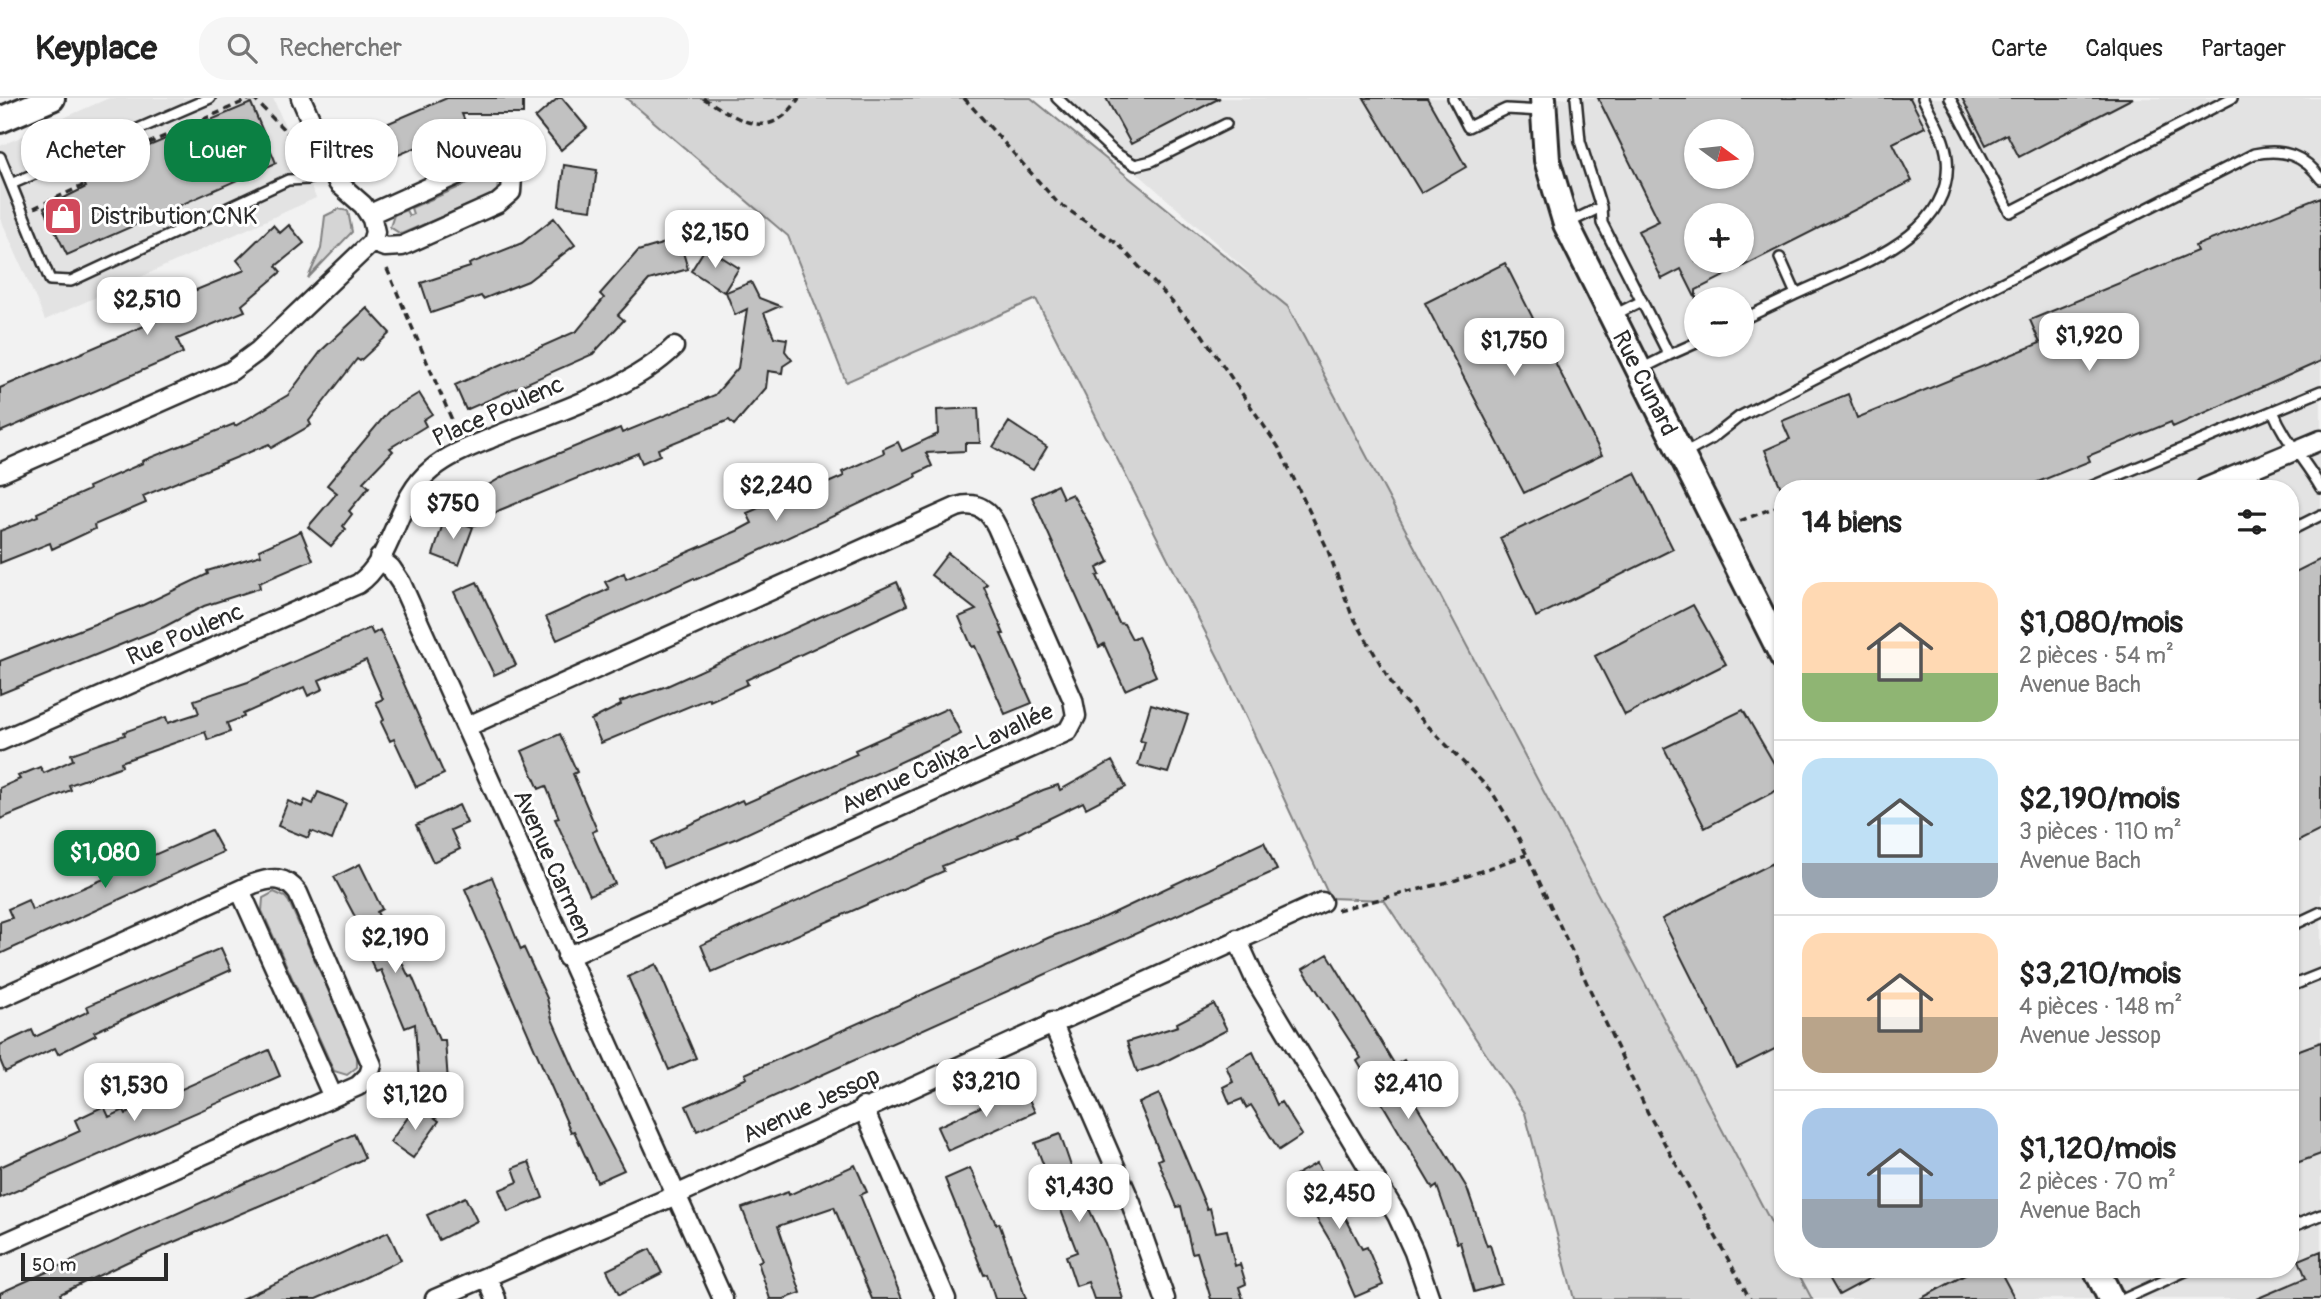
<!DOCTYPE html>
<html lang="fr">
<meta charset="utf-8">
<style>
:root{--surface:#fff;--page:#f6f6f6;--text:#222;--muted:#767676;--line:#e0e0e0;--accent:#0b8043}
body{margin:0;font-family:Pangolin,sans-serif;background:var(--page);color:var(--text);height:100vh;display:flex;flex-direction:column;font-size:26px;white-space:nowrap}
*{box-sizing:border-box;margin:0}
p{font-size:23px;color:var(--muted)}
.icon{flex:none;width:38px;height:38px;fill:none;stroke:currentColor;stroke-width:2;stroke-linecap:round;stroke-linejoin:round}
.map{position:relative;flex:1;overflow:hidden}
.panel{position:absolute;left:1774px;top:382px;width:525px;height:798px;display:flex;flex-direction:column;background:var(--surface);border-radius:28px;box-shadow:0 2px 5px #0004}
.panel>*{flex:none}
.banner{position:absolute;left:21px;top:21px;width:665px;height:63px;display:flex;gap:14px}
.needle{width:46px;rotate:105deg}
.buttons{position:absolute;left:1684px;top:21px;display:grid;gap:14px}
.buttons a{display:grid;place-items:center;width:70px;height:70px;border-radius:50%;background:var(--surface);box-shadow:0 2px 5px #0004;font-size:35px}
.scale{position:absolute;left:21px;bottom:18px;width:147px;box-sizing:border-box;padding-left:7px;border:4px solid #2b2b2b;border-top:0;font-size:19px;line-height:24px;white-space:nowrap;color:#2b2b2b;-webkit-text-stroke:5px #fff;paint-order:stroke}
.price{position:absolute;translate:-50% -60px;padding:0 16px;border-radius:14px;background:#fff;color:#222;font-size:23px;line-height:46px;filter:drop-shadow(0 2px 4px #0008)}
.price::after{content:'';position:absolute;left:50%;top:42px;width:21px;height:16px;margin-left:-10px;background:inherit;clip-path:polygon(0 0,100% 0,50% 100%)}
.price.on{background:var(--accent);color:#fff}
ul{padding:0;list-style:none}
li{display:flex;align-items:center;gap:21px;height:175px;padding:0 28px}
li+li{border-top:2px solid var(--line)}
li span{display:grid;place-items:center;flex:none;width:196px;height:140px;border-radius:21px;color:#555}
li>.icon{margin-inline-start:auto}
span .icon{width:84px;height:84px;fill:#fffc;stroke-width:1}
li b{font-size:30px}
h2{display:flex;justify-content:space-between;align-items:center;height:84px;padding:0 28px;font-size:30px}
.tag{padding:0 24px;border-radius:28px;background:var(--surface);box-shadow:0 2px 5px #0004;font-size:24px;line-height:63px}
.tag.on{background:var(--accent);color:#fff}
header{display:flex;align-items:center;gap:42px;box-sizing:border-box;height:98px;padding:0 35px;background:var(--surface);border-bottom:2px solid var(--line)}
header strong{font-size:33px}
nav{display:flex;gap:38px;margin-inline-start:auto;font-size:24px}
.search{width:490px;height:63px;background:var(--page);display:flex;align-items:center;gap:18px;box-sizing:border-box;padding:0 24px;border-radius:28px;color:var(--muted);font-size:26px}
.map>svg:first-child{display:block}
.built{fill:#e3e3e3;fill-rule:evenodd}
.green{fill:#d5d5d5;stroke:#808080;stroke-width:2}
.building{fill:#c1c1c1;stroke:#2b2b2b;stroke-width:2;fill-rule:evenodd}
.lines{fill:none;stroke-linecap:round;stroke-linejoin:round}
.lane-casing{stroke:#2b2b2b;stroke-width:14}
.street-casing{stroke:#2b2b2b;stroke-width:23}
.secondary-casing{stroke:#2b2b2b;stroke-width:30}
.path{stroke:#2b2b2b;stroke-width:3.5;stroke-dasharray:7 5;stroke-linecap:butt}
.lane{stroke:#fff;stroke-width:9}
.street{stroke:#fff;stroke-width:18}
.secondary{stroke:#fff;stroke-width:24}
.labels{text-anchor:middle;stroke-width:6;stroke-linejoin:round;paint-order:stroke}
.poi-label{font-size:24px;fill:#2b2b2b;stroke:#fff;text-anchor:start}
.street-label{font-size:24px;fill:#2b2b2b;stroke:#fff}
</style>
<header>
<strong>Keyplace</strong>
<div class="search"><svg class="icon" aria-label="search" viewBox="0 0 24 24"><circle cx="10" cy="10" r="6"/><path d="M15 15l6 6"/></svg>Rechercher</div>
<nav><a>Carte</a><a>Calques</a><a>Partager</a></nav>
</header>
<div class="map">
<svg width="2321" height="1201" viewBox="0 0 2321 1201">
<rect width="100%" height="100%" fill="#f2f2f2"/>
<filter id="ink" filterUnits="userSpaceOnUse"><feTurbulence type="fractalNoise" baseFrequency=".0143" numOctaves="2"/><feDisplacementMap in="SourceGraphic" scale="14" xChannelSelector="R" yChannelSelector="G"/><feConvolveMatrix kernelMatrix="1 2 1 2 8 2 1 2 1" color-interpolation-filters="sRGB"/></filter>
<g filter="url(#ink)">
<!-- built -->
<path class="built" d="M109,0H273L316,100L45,222L0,119V48Z
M1053,0H2321V1201H1812L1796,1171H2291V390H1783V1147L1288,209ZM1696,33H1741V79H1696ZM1696,117H1741V163H1696ZM1696,201H1741V247H1696Z"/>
<!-- green -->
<path class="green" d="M626,0H1031L1288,209L1783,1147V1171H1796L1812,1201H1574L1525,1015L1384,802L1330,800L1220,563L1036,201L846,284L788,138Z
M485,78H491L498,84L497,94L493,97L401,136L390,129L394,117L406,112L409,118L413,116L411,110Z
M339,111L348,113L352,134L308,180L321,151L325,118Z
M274,794L285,799L289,804L357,957V969L347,977L334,973L262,813L263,800Z"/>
<!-- building -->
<path class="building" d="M447,0H523V16H462L467,28L377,66L363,36Z
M558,0H562L587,30L561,52L535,20Z
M1106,0H1220L1131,46Z
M1364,0H1427L1466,69L1421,95Z
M1598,0H1910L1925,29L1893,45L1912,83L1696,192V201L1681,171L1662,181L1638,133L1659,123ZM1696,33H1741V79H1696ZM1696,117H1741V163H1696Z
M1962,0H2133L2019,59L2007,36L1986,47Z
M251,5L276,65L67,157L44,110L86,89L80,77Z
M564,67L597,72L591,112L559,108Z
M2321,99V263L2173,329L2171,324L2088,358L2090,363L2023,390H1781L1765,352L1790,341L1782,323L1848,296L1857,320L2040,245L2030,222L2197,153L2195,148Z
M554,120L575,147L528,183L483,201L481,198L431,215L421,185L470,169L469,166L522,145Z
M273,127L280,135L289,127L304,145L276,168L281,174L242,207L245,213L177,241L183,255L0,334V290L179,213L174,201L245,172L237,162Z
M679,141L688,171L649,182L618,217L624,222L593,256L466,312L455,287L577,233L604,200L600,196L638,153Z
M706,149L739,170L724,194L691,173Z
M1505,165L1602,357L1524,395L1425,205Z
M751,184L759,200L780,208L764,215L774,239L787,241L785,253L792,262L783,268L782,275L768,273L766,290L734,327L729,322L658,351L660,357L642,365L638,355L500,412L475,427L461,403L504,378L620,330L622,335L715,297L738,270L747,211L735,217L726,194Z
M367,210L390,235L360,263L357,261L309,323L311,327L271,350L269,346L143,398L146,405L94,427L95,431L52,451L50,445L0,465V433L38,418L37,415L89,392L88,389L143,365L142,363L234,326L235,328L288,297L322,252Z
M419,295L432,316L423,322L426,328L390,350L393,353L363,384L369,389L349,413L352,416L343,428L346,431L331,448L308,429L337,395L327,387L388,314Z
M978,310L980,345H965V353L926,355L932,368L915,376L916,379L740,462L695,482L694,480L557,542L546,519L609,491L605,484L624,475L626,481L737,433L752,425L747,415L804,391L805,395L844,378L842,374L884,355L883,351L898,344L902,353L938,336L937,312Z
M1009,324L1047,349L1033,372L993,349Z
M1635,375L1673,451L1536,519L1500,440Z
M1057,387L1063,400L1072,396L1093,432L1109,464L1097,470L1100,477L1097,478L1119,525L1124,526L1132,541L1138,538L1156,578L1125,592L1104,546L1099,549L1032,399Z
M445,419L473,429L459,467L433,457Z
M301,433L313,462L259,485L260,490L204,508L164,529L0,596V563L143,507L208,476L207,473L261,457L259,452Z
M948,455L987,486L984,489L1004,536H1001L1032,605L1005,616L975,548L972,549L959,519L976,512L931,477Z
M2321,461V732L2291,747V476Z
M477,484L516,567L494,577L454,494Z
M897,484L907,507L746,582L748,586L710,603L709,600L601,645L591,622L621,607L620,604L667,588Z
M1693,507L1726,566L1625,617L1595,558Z
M370,530L373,536L380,532L444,676L416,689L394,641L390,643L381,624L384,622L376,604L383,601L366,562L319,582L323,591L308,598L304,589L243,616L244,619L227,625L230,634L208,642L205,634L121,664L122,668L69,687L71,692L0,721V690L20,681L18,678L40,669L44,675L73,662L71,656L125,637L124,634L166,619L168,625L199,615L194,602L248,584Z
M1151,606L1188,617L1168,675L1138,667L1145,644L1140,643Z
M948,610L961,636L737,740L663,770L652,744L742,702L744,706L857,656L855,652Z
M1743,612L1783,681V689L1705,730L1664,650Z
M560,636L577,674L573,676L597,732L592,734L615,786L590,797L555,721L559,720L546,688L539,691L522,653Z
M1112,663L1126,689L1086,710L1083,704L1017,736L1018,738L942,768L944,773L712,874L701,847L1043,692L1058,687L1060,692Z
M318,694L346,705L332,742L311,733L308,740L278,728L288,703L302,709L305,702L313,706Z
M459,707L467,725L451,732L460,751L433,764L416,727Z
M211,732L223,754L0,856V824L12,820L8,811L28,802L32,812L127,771L122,759L142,752L145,761Z
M1264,744L1277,772L697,1033L686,1008L747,980L745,976L1050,839L1105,819Z
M1783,760V947L1737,970L1662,821Z
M360,766L382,811L377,814L409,879L412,878L439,942H445L448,984L419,986L415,926L405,930L381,872L376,874L358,837L363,834L334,779Z
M492,779L521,852L524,850L547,900L552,921L588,1003L624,1072L597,1084L574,1033L571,1034L465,791Z
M221,850L231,872L94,934L96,937L58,956L55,950L5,974L0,962V947L32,932L35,939L89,913L87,908Z
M1328,856L1395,967L1404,962L1413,977L1402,983L1467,1090L1487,1148L1490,1147L1502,1186L1474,1194L1460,1144L1457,1145L1437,1088L1433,1091L1357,963L1361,960L1303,871Z
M656,866L696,960L669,972L628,879Z
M1214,906L1227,932L1158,967L1137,974L1127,944L1178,928L1177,925Z
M2321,944V1056L2291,1067V955Z
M269,952L280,978L0,1100V1069L80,1033L75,1022L104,1008L109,1019L124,1012L126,1016Z
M1253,954L1277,1007L1281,1004L1302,1037L1279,1052L1251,1007L1246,1010L1242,1001L1230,1006L1223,989L1233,984L1226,968Z
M1023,989L1035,1014L948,1053L937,1029Z
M1159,996L1207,1111L1210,1110L1216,1134L1227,1132L1235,1168L1240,1166L1246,1186L1239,1189L1243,1201H1211L1197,1154L1192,1155L1181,1108L1177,1109L1158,1062L1162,1060L1139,1005Z
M417,1007L439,1023L413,1060L390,1044Z
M354,1036L365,1060L315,1084L127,1164L60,1196L62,1201H0V1195Z
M1060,1036L1076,1083L1105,1145L1123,1201H1094L1088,1184L1076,1188L1066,1158L1077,1154L1035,1045Z
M529,1064L543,1100L508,1114L499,1092L518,1084L513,1070Z
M1317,1065L1362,1151L1367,1149L1383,1187L1355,1199L1332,1146L1292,1079Z
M855,1067L867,1094L860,1097L902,1201H872L834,1109L778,1128L801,1195L784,1201H770L758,1164L762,1162L742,1110L788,1094L789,1097Z
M970,1070L996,1126L999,1125L1026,1201H995L987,1176L984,1177L945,1081Z
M465,1099L477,1123L439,1142L427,1117Z
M388,1134L401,1162L362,1181L316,1201H241Z
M650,1151L662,1175L619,1197L607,1172Z
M2321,1153V1201H2256L2306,1180L2299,1162Z
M1824,1171H1887L1839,1197Z
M1976,1171H1999L2015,1201H1920Z"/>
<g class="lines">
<defs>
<path id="lane" d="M1057,0L1115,55L1135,67L1152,63L1226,26
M1453,0L1468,29L1506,11L1541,13
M1950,0L2010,114L2232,0
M0,59L50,182L71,183L288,82L308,81L331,72
M11,86L210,0
M1601,109L1602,125L1669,257L1639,272
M1568,125L1601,109L1580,43L1576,0
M1796,196C1852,169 1955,139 1947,60C1945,39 1932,19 1923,0
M1612,218L1642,203
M1741,222L1796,196L1780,160
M1669,257L1696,245
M2273,313C2285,343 2305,362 2321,390
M1684,356L1711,341L1739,319L2254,56C2283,50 2304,57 2321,81
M2088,390L2321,293
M2291,432L2321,417
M2291,828L2321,814
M2291,888L2321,876
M2291,1129L2321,1117
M2124,1201L2190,1171"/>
<path id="street" d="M370,116L483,65H498L512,79L511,94L498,105L402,148L385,149L372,144
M0,375L231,273L258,253L372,144L375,134L372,121L363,107L338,85L301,0
M2205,390L2321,342
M379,460L391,470L401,485L723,1201
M466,629L957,409C977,403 989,412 997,429L1073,602L1076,618L1068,633L567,859
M0,643L358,486C394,462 395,400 432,371C450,356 473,348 494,339C552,315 629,293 674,249
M240,792L333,999
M1237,841L1255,881L1397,1117L1414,1154L1430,1201
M0,900L253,786C273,779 285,778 298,795L372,967L369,977L358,988L0,1147
M1052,924L1131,1105L1165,1201
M863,1009L946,1201
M487,1179L496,1201
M435,1201L676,1097L1322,804"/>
<path id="secondary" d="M1543,0L1547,62L1566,126L1783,559
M0,22L52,0
M2096,1171L2111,1201"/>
</defs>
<!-- lane casing -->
<use href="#lane" class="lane-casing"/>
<!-- street casing -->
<use href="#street" class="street-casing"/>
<!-- secondary casing -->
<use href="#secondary" class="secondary-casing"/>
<!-- path -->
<path class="path" d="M253,0L299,47
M703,0C740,22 769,46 799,0
M964,0L1057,104L1118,146L1201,235L1279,350L1327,450L1351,515L1399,598L1492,694L1514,730L1648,1015L1750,1201
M34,110L82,88L76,77L252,0
M387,171L458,336
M1740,423L1783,406
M1337,812L1456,782L1526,757"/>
<!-- lane -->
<use href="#lane" class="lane"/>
<!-- street -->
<use href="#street" class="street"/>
<!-- secondary -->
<use href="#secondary" class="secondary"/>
</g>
</g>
<!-- icons -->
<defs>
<symbol id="shop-square" viewBox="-11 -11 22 22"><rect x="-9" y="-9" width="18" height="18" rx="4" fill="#d1495b" stroke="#fff"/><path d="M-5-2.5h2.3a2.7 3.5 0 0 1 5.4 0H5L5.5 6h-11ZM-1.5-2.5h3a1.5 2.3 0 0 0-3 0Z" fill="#fff"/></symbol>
</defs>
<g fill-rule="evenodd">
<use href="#shop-square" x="41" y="96" width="44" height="44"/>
</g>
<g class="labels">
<!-- poi labels -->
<g class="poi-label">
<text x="90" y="126">Distribution CNK</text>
</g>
<!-- street labels -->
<g class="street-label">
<text transform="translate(1645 285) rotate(63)" y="8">Rue Cunard</text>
<text transform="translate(498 313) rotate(-24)" y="8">Place Poulenc</text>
<text transform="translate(185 536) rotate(-23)" y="8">Rue Poulenc</text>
<text transform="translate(947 660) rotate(-25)" y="8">Avenue Calixa-Lavallée</text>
<text transform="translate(553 766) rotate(66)" y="8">Avenue Carmen</text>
<text transform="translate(811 1007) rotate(-25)" y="8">Avenue Jessop</text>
</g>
</g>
</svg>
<div class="buttons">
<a><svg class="needle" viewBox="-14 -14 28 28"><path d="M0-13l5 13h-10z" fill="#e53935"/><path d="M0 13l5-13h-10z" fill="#767676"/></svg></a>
<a>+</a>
<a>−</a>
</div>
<div class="scale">50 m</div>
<b class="price" style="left:715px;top:172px">$2,150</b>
<b class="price" style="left:147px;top:239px">$2,510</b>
<b class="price" style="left:2089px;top:275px">$1,920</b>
<b class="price" style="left:1514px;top:280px">$1,750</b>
<b class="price" style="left:776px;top:425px">$2,240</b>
<b class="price" style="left:453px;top:443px">$750</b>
<b class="price on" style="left:105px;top:792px">$1,080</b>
<b class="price" style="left:395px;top:877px">$2,190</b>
<b class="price" style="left:986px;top:1021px">$3,210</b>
<b class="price" style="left:1408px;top:1023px">$2,410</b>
<b class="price" style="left:134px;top:1025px">$1,530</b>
<b class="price" style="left:415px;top:1034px">$1,120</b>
<b class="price" style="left:1079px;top:1126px">$1,430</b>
<b class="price" style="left:1339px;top:1133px">$2,450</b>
<div class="banner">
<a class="tag">Acheter</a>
<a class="tag on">Louer</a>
<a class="tag">Filtres</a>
<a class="tag">Nouveau</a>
</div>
<section class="panel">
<h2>14 biens<svg class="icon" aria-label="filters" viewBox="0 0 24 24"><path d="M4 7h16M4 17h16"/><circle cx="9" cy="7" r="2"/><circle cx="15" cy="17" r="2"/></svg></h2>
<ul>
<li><span style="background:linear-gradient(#ffd9b3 65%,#8fb573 0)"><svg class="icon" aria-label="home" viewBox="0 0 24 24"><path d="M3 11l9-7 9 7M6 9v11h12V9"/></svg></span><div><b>$1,080/mois</b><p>2 pièces · 54 m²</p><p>Avenue Bach</p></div></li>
<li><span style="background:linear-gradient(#bfe0f5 75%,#9aa5b1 0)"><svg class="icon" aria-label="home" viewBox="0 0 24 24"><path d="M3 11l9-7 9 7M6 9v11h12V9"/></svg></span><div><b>$2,190/mois</b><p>3 pièces · 110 m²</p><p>Avenue Bach</p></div></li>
<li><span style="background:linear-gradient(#ffd9b3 60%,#b9a48a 0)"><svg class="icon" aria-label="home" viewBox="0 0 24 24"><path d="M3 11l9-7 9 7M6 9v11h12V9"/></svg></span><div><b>$3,210/mois</b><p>4 pièces · 148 m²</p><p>Avenue Jessop</p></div></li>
<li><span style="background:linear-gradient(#a9c7e8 65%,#9aa5b1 0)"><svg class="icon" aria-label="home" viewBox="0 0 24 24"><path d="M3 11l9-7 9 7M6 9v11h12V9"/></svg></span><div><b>$1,120/mois</b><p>2 pièces · 70 m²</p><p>Avenue Bach</p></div></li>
</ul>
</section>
</div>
